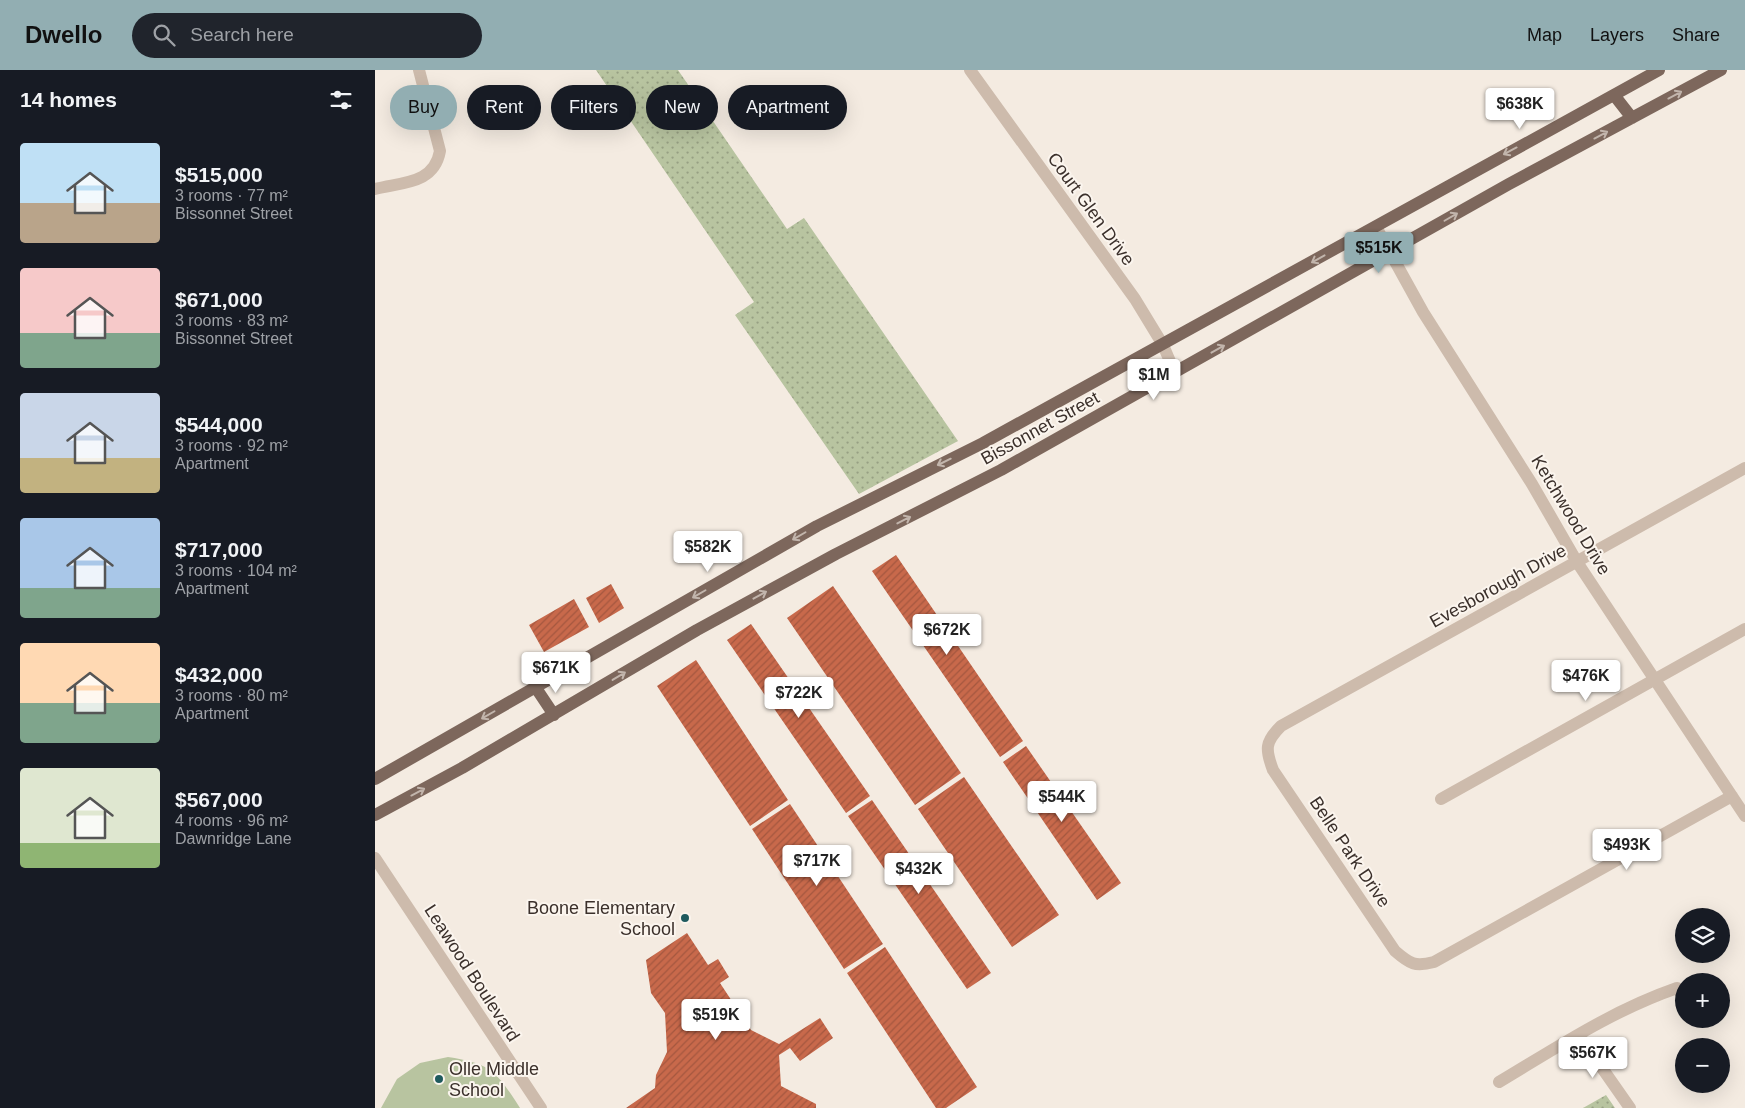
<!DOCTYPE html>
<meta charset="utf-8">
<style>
:root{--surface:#171b24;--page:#20242c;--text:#f1f3f6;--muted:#9ea1a6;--accent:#92aeb2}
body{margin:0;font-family:Helvetica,sans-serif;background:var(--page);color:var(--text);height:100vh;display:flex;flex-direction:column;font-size:19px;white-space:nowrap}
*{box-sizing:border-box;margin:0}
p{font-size:16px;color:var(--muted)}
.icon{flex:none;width:28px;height:28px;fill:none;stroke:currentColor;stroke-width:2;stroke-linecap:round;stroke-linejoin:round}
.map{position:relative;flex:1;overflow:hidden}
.panel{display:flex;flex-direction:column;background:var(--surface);width:375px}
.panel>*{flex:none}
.hud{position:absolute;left:15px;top:15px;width:475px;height:45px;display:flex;gap:10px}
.fabs{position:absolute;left:1300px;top:838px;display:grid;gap:10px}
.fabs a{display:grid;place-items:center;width:55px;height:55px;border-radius:50%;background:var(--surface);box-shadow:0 5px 20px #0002;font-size:25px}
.price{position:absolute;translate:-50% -42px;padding:0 11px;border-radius:5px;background:#fff;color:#222;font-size:16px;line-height:32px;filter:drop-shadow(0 1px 2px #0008)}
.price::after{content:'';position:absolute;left:50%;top:30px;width:15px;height:11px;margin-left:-8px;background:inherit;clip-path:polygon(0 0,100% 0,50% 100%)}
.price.active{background:var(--accent);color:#111}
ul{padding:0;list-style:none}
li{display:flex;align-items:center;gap:15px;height:125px;padding:0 20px}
li span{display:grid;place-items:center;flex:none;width:140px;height:100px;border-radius:5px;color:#555}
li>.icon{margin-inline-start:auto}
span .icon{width:60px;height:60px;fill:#fffc;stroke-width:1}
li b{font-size:21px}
h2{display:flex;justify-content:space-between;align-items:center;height:60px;padding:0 20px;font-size:21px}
.pill{padding:0 18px;border-radius:22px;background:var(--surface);box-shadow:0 5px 20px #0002;font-size:18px;line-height:45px}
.pill.active{background:var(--accent);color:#111}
header{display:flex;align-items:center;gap:30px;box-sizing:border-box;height:70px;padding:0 25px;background:var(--accent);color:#111}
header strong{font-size:24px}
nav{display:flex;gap:28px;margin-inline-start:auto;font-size:18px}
.search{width:350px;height:45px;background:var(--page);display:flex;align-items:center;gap:12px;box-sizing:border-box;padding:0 18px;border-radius:28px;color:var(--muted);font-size:19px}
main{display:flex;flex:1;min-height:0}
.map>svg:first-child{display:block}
.green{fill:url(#green-dots)}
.pitch{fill:#b8c4a0}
.building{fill:url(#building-hatch)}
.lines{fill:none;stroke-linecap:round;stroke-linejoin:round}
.minor{stroke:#cdbbac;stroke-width:12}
.major{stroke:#7d675c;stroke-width:12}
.oneway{stroke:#c2b5ac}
.poi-dot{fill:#1f5a5e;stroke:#fbf5ee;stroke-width:2}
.labels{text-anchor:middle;stroke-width:4;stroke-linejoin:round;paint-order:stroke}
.street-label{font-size:18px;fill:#3b302b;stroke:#fbf5ee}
.poi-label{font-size:18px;fill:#3b302b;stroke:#fbf5ee;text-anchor:end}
</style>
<header>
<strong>Dwello</strong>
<div class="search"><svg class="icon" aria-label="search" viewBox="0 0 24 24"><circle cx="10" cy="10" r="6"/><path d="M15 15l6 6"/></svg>Search here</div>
<nav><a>Map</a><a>Layers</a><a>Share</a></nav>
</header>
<main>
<section class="panel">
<h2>14 homes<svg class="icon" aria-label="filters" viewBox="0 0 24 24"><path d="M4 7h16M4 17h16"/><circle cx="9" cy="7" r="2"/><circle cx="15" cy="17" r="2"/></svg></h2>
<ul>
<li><span style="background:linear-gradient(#bfe0f5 60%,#b9a48a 0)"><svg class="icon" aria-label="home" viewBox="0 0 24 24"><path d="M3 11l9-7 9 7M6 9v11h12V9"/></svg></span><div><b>$515,000</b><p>3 rooms · 77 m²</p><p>Bissonnet Street</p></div></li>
<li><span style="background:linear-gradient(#f6c9c9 65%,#7fa58c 0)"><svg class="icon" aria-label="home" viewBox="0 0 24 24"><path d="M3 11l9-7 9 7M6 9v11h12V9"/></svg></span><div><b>$671,000</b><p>3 rooms · 83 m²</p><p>Bissonnet Street</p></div></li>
<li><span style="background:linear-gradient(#c9d6e8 65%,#c2b280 0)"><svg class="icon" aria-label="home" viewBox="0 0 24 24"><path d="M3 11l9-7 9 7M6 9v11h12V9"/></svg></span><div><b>$544,000</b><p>3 rooms · 92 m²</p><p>Apartment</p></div></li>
<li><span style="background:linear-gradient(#a9c7e8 70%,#7fa58c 0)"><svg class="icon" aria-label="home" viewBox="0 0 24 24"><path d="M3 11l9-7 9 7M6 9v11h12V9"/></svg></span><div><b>$717,000</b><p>3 rooms · 104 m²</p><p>Apartment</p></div></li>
<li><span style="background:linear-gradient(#ffd9b3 60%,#7fa58c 0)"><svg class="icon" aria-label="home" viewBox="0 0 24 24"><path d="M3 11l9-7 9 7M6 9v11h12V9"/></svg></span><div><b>$432,000</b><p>3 rooms · 80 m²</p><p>Apartment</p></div></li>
<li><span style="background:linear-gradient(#dfe7d0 75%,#8fb573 0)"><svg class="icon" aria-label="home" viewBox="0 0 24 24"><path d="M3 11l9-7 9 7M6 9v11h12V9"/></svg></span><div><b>$567,000</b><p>4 rooms · 96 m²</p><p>Dawnridge Lane</p></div></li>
</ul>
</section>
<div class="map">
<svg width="1370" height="1038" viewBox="0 0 1370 1038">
<defs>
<pattern id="green-dots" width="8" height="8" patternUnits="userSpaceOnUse" patternTransform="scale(1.25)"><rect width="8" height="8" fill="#b8c4a0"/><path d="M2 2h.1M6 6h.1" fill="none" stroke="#97a083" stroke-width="1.8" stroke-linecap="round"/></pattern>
<pattern id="building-hatch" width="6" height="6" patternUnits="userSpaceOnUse" patternTransform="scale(1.25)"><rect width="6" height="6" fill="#c8694b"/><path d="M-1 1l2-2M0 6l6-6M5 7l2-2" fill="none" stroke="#a4573f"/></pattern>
</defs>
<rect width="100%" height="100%" fill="#f4ebe1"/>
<!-- green -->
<path class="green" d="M221,0H303L412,159L429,148L583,371L484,424L360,245L379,232Z
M1231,1025L1240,1038H1208Z"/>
<!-- pitch -->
<path class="pitch" d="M73,987C117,994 121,1001 145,1038H6L22,1009L45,993Z"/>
<!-- building -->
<path class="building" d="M521,485L648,671L625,687L497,501Z
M236,514L249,538L224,553L211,528Z
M458,516L586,703L540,735L412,548Z
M199,529L214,557L169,582L154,555Z
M376,554L495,726L471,743L352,570Z
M321,590L413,730L375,756L282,616Z
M651,676L746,813L722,830L628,692Z
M589,707L684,845L637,877L543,739Z
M497,730L616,903L592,919L473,746Z
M415,734L508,874L469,899L377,759Z
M312,863L333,895L343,889L354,907L345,913L376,960L404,974L445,948L458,968L425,991L415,978L404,985L406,1016L441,1034V1038H251L280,1018L281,1005L292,982L290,943L276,923L271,890Z
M510,877L602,1017L571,1038H561L472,903Z"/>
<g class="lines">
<!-- minor -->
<path class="minor" d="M595,0L760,229L788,275L800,303
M0,119C28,112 59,114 65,81L44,0
M1001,157L1048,242L1157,414L1202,492L1370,746
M1357,726L1059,892C1040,897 1035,894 1020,881L898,700C890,679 890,672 906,656L1370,398
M1066,729L1370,559
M0,788L166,1038
M1204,965L1255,1038
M1124,1012C1181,978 1238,940 1302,918L1309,927"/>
<!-- major -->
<path class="major" d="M1239,25L1257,48
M161,618L179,645
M0,709L442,456L608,373L1284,0
M0,745L87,698L322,560L461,484L626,400L1134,114L1346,0"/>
</g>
<!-- one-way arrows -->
<defs><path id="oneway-shaft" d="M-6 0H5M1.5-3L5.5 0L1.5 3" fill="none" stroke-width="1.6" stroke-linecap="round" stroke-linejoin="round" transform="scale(1.25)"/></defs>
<g class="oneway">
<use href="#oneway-shaft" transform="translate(1300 25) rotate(-28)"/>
<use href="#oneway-shaft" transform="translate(1226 65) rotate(-28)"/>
<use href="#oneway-shaft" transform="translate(1135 81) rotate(152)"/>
<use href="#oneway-shaft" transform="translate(1076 147) rotate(-30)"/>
<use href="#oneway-shaft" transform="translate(943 189) rotate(151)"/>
<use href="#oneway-shaft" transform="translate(843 279) rotate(-29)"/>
<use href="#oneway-shaft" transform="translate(569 392) rotate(154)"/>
<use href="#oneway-shaft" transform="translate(529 450) rotate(-27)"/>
<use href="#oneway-shaft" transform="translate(424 466) rotate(150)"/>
<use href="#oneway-shaft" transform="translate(324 524) rotate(150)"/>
<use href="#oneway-shaft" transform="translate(385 525) rotate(-29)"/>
<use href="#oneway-shaft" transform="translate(244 606) rotate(-31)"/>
<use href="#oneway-shaft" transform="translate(113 645) rotate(150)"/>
<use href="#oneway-shaft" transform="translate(43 722) rotate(-28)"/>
</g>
<!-- markers -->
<g class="poi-dot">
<circle cx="310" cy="848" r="5"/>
<circle cx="64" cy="1009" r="5"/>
</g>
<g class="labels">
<!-- street labels -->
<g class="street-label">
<text transform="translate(716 139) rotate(54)" y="6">Court Glen Drive</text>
<text transform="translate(665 358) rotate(-29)" y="6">Bissonnet Street</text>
<text transform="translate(1196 445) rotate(59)" y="6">Ketchwood Drive</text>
<text transform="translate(1123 516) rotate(-29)" y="6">Evesborough Drive</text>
<text transform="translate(975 782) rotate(56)" y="6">Belle Park Drive</text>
<text transform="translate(97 903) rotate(57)" y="6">Leawood Boulevard</text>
</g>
<!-- poi labels -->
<g class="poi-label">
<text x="300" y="844">Boone Elementary<tspan x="300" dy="21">School</tspan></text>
<text x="74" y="1005" text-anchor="start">Olle Middle<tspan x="74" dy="21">School</tspan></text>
</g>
</g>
</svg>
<div class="fabs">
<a><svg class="icon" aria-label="layers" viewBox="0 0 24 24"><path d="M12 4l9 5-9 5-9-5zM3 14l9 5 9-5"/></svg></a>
<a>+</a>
<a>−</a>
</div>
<b class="price" style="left:1145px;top:60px">$638K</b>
<b class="price active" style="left:1004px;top:204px">$515K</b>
<b class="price" style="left:779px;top:331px">$1M</b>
<b class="price" style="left:333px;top:503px">$582K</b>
<b class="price" style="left:572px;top:586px">$672K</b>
<b class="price" style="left:181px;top:624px">$671K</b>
<b class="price" style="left:1211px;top:632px">$476K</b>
<b class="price" style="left:424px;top:649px">$722K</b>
<b class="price" style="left:687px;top:753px">$544K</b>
<b class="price" style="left:1252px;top:801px">$493K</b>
<b class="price" style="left:442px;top:817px">$717K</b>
<b class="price" style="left:544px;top:825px">$432K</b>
<b class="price" style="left:341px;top:971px">$519K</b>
<b class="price" style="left:1218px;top:1009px">$567K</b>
<div class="hud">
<a class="pill active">Buy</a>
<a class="pill">Rent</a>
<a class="pill">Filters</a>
<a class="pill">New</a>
<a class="pill">Apartment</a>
</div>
</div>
</main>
